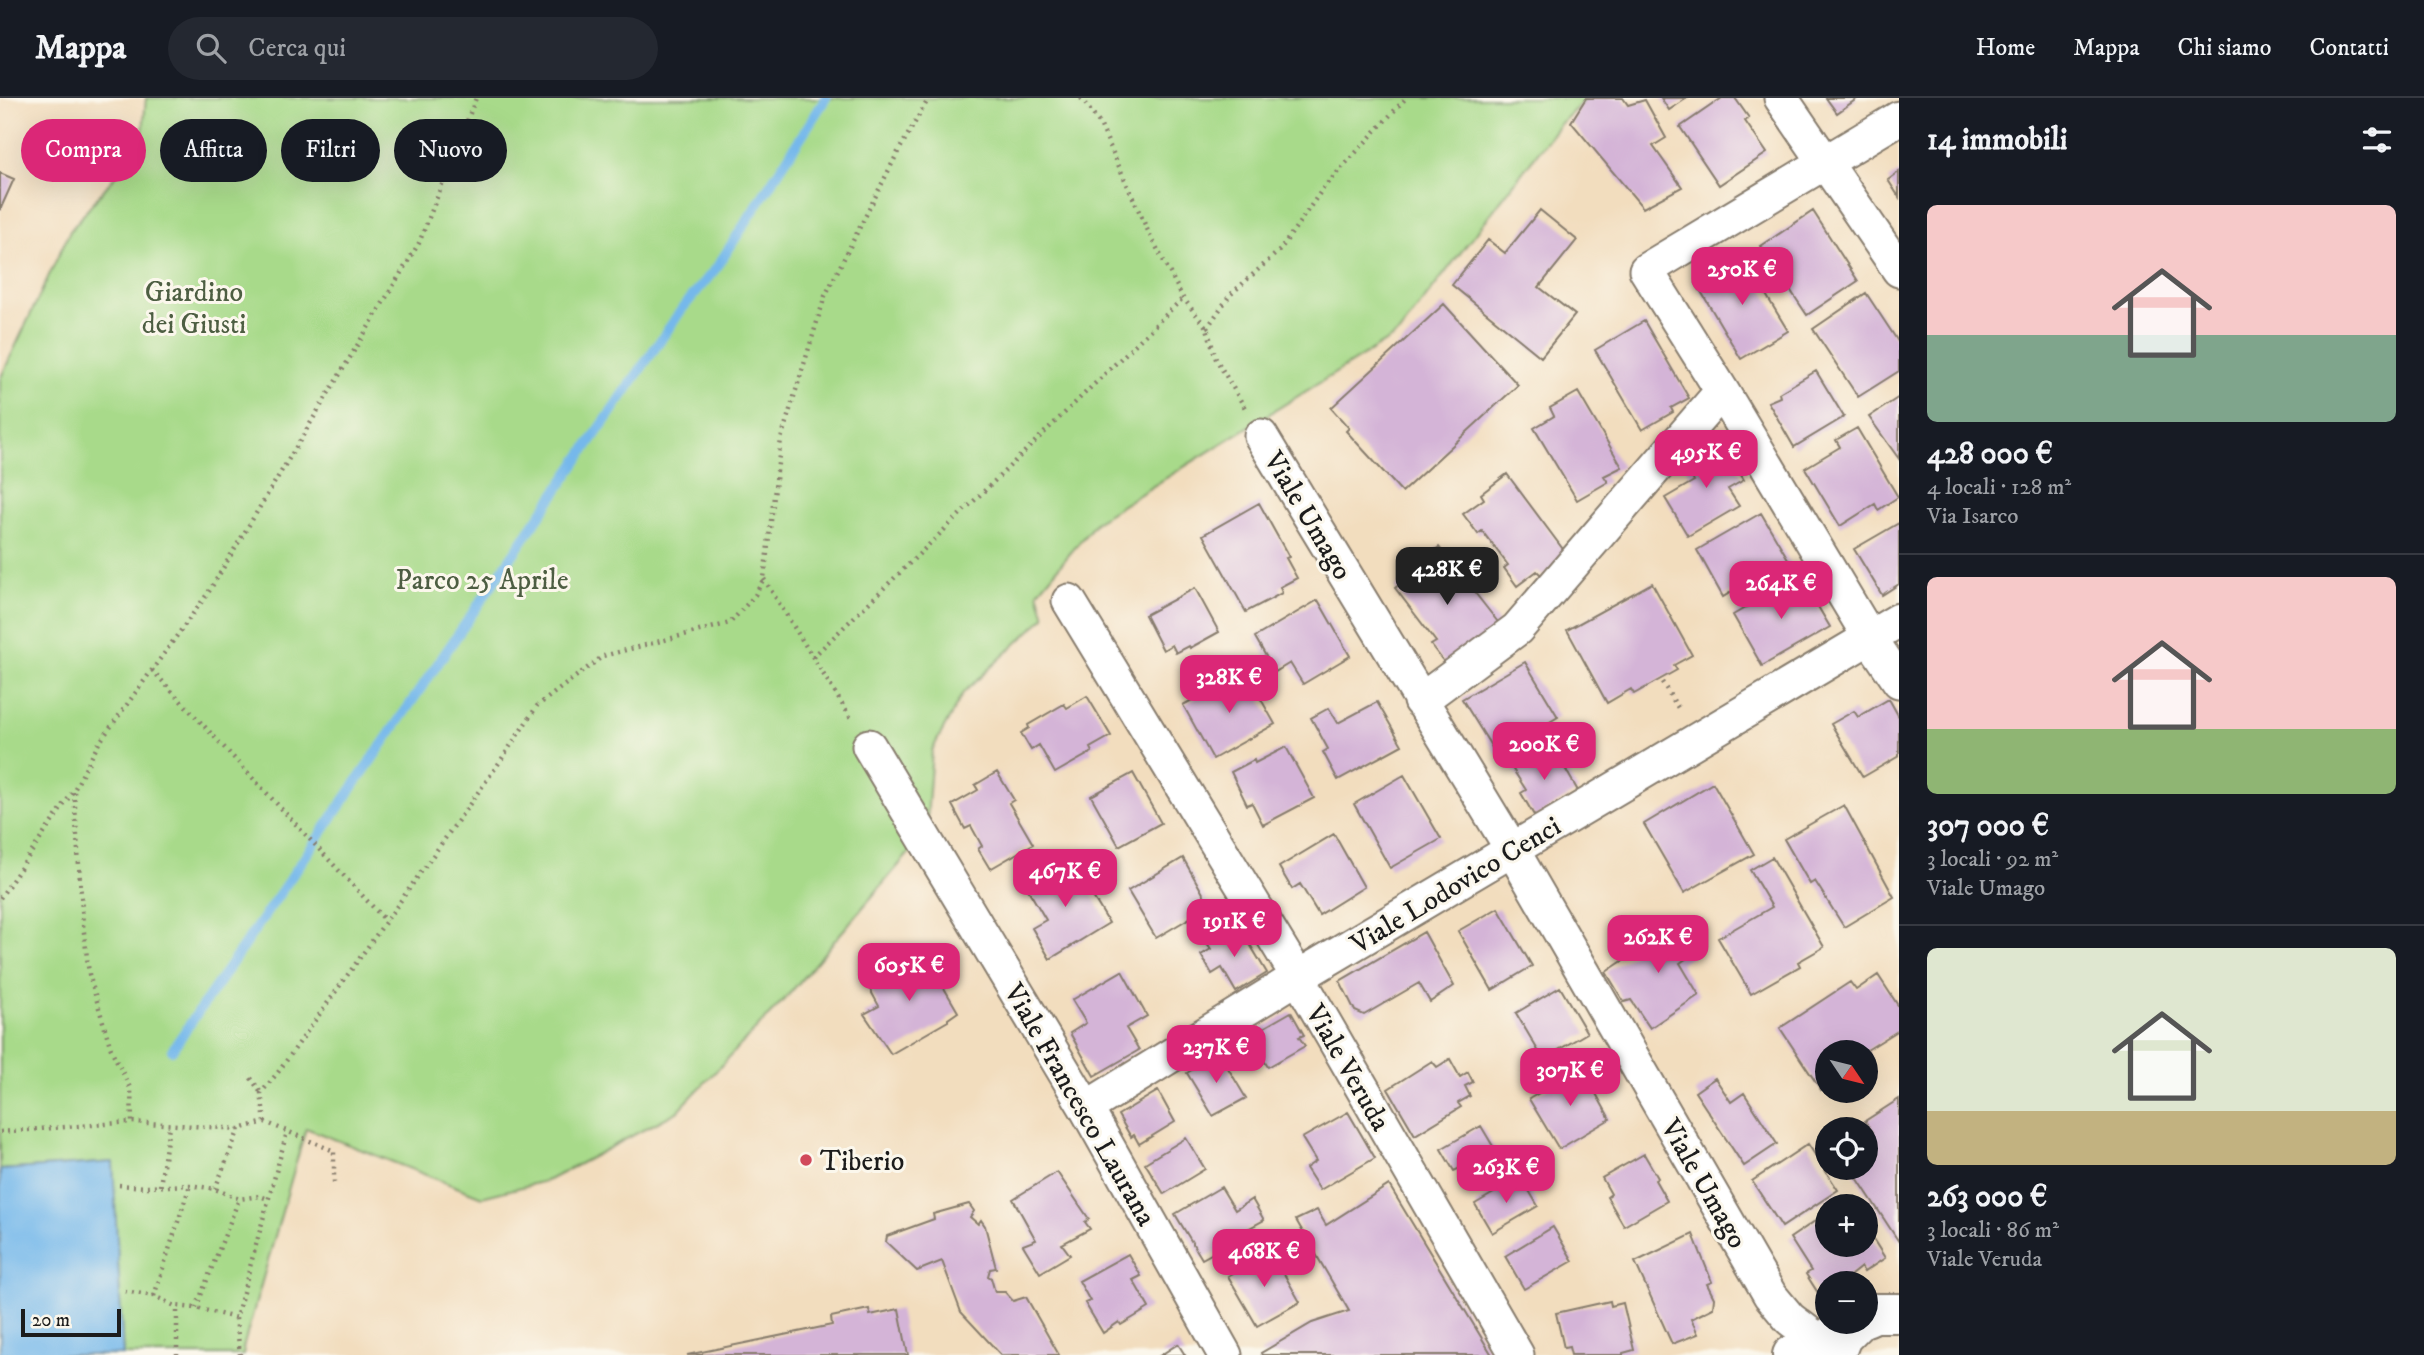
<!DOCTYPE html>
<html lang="it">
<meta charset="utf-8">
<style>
:root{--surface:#171b24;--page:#242831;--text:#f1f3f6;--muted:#9ea1a6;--line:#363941;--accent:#db2777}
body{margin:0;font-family:"IM FELL DW Pica",serif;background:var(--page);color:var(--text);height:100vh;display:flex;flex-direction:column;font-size:26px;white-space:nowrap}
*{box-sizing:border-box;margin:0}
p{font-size:23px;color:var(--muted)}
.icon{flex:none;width:38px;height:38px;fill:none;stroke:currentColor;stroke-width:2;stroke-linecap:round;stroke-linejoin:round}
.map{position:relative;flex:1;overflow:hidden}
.drawer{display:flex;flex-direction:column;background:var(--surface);width:525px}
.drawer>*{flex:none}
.banner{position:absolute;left:21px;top:21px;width:665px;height:63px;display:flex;gap:14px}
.needle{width:46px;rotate:125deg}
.fabs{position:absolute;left:1815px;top:942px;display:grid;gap:14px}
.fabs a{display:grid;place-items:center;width:63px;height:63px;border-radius:50%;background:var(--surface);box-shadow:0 7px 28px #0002;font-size:35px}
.scale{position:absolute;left:21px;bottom:18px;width:100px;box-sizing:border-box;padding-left:7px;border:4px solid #1c1c1c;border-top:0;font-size:19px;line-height:24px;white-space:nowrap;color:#1c1c1c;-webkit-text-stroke:5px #fbf7ec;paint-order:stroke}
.price{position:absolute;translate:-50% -60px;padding:0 16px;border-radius:14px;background:var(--accent);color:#fff;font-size:23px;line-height:46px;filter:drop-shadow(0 2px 4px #0008)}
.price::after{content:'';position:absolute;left:50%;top:42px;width:21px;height:16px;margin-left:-10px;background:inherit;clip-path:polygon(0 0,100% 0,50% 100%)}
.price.selected{background:#222;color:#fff}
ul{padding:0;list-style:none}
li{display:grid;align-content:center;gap:14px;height:371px;padding:0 28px}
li+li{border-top:2px solid var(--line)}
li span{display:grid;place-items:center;height:217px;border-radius:10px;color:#555}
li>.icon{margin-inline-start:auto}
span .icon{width:126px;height:126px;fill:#fffc;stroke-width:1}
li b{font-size:30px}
h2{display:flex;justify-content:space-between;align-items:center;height:84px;padding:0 28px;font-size:30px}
.pill{padding:0 24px;border-radius:32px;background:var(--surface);box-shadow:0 7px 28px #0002;font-size:24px;line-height:63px}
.pill.selected{background:var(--accent);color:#fff}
header{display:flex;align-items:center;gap:42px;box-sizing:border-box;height:98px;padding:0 35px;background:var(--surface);border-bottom:2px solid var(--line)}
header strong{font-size:33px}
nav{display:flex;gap:38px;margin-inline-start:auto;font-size:24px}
.search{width:490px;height:63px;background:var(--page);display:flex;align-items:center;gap:18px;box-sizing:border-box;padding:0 24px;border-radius:38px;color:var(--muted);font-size:26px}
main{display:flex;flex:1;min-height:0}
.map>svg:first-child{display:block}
.green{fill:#a8da8a;stroke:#627b53;stroke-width:2}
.water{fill:#75b8eb;stroke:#486a84;stroke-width:2}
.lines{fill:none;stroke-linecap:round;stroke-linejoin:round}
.stream{stroke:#75b8eb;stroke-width:10}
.building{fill:#d4b4d7}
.minor-casing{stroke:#877c6d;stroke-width:37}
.tertiary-casing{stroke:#877c6d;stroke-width:42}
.secondary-casing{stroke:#877c6d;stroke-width:42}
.path{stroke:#877c6d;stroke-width:4.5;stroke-dasharray:2 5;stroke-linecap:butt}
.minor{stroke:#fff;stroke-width:33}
.tertiary{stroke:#fff;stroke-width:38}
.secondary{stroke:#fff;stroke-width:38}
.poi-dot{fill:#d1495b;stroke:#fbf7ec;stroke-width:2.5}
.labels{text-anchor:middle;stroke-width:6;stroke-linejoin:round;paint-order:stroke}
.park-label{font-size:28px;fill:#4d5e42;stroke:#fbf7ec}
.street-label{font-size:28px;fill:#1c1c1c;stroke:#fbf7ec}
.poi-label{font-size:28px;fill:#1c1c1c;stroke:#fbf7ec;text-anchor:start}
</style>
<header>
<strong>Mappa</strong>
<div class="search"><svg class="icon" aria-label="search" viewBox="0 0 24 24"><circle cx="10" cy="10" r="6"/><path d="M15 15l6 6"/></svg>Cerca qui</div>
<nav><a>Home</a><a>Mappa</a><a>Chi siamo</a><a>Contatti</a></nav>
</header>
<main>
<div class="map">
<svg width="1899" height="1257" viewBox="0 0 1899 1257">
<rect width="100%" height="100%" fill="#fbf7ec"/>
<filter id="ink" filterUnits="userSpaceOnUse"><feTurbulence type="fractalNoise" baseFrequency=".0143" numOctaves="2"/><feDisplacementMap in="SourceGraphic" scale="14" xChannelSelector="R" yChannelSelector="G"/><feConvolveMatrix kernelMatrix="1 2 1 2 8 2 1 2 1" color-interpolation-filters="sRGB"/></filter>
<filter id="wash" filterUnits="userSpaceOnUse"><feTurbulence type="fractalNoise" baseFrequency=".00686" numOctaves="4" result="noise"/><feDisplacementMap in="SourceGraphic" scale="28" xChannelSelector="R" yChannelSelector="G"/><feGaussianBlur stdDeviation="1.57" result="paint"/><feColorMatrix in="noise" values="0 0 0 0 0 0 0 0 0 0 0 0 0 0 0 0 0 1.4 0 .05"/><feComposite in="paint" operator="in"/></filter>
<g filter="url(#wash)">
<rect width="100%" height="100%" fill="#f2ddbe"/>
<!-- green -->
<path class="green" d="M146,0H1587L1559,27L1398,236L1097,423L1038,494L1045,519L963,595L932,652L926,735L791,894L677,1014L549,1082L482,1099L306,1030L243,1250L244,1257H123L112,1064L0,1072V281L70,133L142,45Z"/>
<!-- water -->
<path class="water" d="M113,1064L123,1257H0V1072Z"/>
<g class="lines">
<!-- stream -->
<path class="stream" d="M172,952L682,211L717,169L826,0"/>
</g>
<g id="blocks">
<!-- building -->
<path class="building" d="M1586,0H1623L1628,7L1645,2L1666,40L1653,48L1682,89L1643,110L1571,24Z
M1661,0H1687L1669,12Z
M1722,0H1735L1749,20L1745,23L1767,55L1719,87L1680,29Z
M1826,0H1858L1837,15Z
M1899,74V99L1888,82Z
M0,75L14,81L0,112Z
M1540,112L1577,142L1539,189L1575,217L1541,259L1452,187L1488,142L1505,155Z
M1813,113L1858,183L1807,217L1761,148Z
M1742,157L1788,233L1741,261L1696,185Z
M1866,195L1899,245V273L1858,299L1813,231Z
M1444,206L1518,287L1402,394L1346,333L1349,330L1331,310Z
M1644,223L1689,300L1671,310L1673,314L1642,332L1595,252Z
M1816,273L1844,319L1794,349L1768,304L1780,299L1779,295Z
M1578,294L1622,369L1604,378L1608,384L1577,402L1534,330L1554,318L1550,310Z
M1899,299V361L1869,319Z
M1857,330L1898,399L1878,412L1875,406L1840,428L1805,370L1840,349L1836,342Z
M1710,343L1723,355L1727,353L1744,382L1728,391L1739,408L1688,438L1665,400L1694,383L1686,372Z
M1507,376L1568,458L1542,478L1537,473L1517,488L1504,470L1508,467L1482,433L1478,436L1463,416L1484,401L1481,396Z
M1259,405L1289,459L1286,460L1297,480L1280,489L1282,495L1246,514L1203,437Z
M1761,415L1791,466L1744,493L1741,488L1723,499L1697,452Z
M1899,425V486L1882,497L1854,451Z
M1439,449L1501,528L1448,569L1431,547L1436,544L1395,490L1415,474L1411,469Z
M1800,478L1830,529L1762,568L1733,517Z
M1652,485L1692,557L1674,567L1677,572L1634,596L1631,591L1607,605L1567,532Z
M1195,490L1219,534L1190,550L1189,548L1176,555L1172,547L1163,552L1145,517Z
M1318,502L1350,558L1303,586L1290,565L1275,574L1255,539Z
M1525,564L1558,619L1496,656L1462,601Z
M1245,573L1275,626L1213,661L1183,607Z
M1087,598L1111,638L1090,650L1092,654L1055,675L1039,647L1031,652L1021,635L1029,630L1028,627L1064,606L1067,610Z
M1889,601L1899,619V658L1863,679L1831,626L1854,613L1858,619Z
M1377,604L1402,647L1338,682L1323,654L1328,651L1311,620L1329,610L1338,625Z
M1286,649L1314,700L1263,727L1252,705L1247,707L1231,674L1254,662L1255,665Z
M1554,651L1578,693L1535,719L1521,695L1526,692L1512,670L1535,656L1538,661Z
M997,674L1014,702L1009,705L1033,746L990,771L978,751L982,748L971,728L965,731L952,707L978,692L975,687Z
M1133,675L1161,725L1119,748L1091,698Z
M1404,677L1441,741L1390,770L1354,706Z
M1713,685L1754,756L1684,795L1644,726Z
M1844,707L1894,799L1844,829L1815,783L1810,786L1784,741Z
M1334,736L1364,789L1319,817L1300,786L1292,791L1279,769Z
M1772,759L1824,849L1798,864L1800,868L1751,896L1718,840L1772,809L1750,772Z
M1183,760L1210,808L1156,840L1128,793Z
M1070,761L1109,825L1050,861L1032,830L1046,822L1026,788Z
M1498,810L1532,868L1492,892L1458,833Z
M1681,821L1700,851L1680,865L1699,897L1650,930L1631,902L1624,904L1606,874L1660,838L1659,836Z
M1239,828L1267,875L1236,894L1222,870L1212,876L1201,857L1211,851L1207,845Z
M1424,834L1454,888L1430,904L1419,885L1364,917L1355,913L1340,883Z
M923,854L958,914L948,921V923L891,956L864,916L879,908L867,886Z
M1122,873L1147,918L1126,930L1139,952L1094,978L1070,935L1086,925L1072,902Z
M1878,877L1899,909V932L1867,952L1871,959L1866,962V954H1827V988L1821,992L1780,930L1850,884L1856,892Z
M1560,889L1587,935L1543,961L1516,915Z
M1291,914L1304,937L1299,939L1305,948L1268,969L1249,938Z
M1219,955L1246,1000L1213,1018L1187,975Z
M1450,961L1460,979L1468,974L1473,984L1465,988L1470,998L1458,1005L1461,1009L1415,1037L1388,991L1432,963L1437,969Z
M1585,968L1597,990L1594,992L1610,1021L1559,1051L1529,1001Z
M1715,980L1731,1004L1744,995L1777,1046L1744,1068L1695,994Z
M1158,993L1175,1024L1139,1046L1134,1037L1131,1039L1118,1017Z
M1899,1001V1144L1850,1069H1866V1038L1873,1034L1865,1023Z
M1348,1014L1375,1060L1320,1092L1306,1070L1316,1063L1302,1040Z
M1481,1028L1500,1060L1466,1080L1460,1070L1454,1073L1441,1051Z
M1186,1040L1205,1071L1164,1096L1145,1065Z
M1808,1046L1838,1092L1782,1129L1752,1083Z
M1644,1056L1658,1080L1655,1082L1667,1103L1624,1128L1607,1099L1611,1096L1602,1080Z
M1057,1074L1089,1121L1085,1124L1090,1131L1062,1146L1070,1157L1040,1175L1023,1147L1036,1142L1013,1101Z
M1521,1079L1538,1108L1492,1135L1475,1106Z
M1389,1087L1492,1257H1262L1261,1255L1312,1225L1349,1213L1296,1122L1317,1112L1326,1127Z
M1221,1089L1235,1112L1252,1101L1264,1122L1246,1132L1249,1135L1202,1161L1175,1116Z
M969,1106L974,1113L970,1119L978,1126L981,1122L985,1128L996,1170L990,1171L988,1178L991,1180L995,1194H1005L1013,1203L1026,1199L1059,1257H1001L961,1214L942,1163L917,1173L886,1144L887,1138L934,1121L933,1116Z
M1827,1115V1146H1866V1130L1885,1160L1864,1174L1861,1169L1841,1185H1827V1193L1820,1198L1806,1176L1811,1173L1790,1140Z
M1553,1129L1573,1163L1524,1191L1505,1158Z
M1693,1136L1712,1184L1707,1186L1714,1200L1713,1210L1691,1221L1698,1236L1672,1246L1635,1164Z
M1271,1153L1300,1204L1257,1228L1228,1178Z
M1128,1156L1141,1178L1133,1182L1149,1210L1121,1227L1119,1224L1103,1235L1085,1205L1090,1203L1079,1183Z
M1610,1203L1611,1208L1623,1205L1634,1252L1623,1255V1257H1571L1569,1249L1564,1250L1556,1215Z
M869,1211L870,1217L899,1211L908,1257H687L832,1227L831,1219Z
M1178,1246L1185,1257H1161Z"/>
</g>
</g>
<g filter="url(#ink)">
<use href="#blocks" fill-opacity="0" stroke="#877c6d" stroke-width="2"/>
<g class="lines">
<defs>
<path id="minor" d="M1781,0L1899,172
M1899,20L1646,172L1722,293L1870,540L1899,583
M1261,338L1513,753L1770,1197L1790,1221L1819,1243
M1069,503L1298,879L1517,1257
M1420,603L1517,531L1722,293
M869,648L1086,1010L1225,1257
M1086,1010L1298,879L1899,522"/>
<path id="tertiary" d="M1792,1257L1850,1229"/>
<path id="secondary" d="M1866,1219L1875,1215H1899
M1835,1257L1842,1239L1858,1223"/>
</defs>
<!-- minor casing -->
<use href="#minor" class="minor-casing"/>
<!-- tertiary casing -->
<use href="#tertiary" class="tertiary-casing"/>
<!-- secondary casing -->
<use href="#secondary" class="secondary-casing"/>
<!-- path -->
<path class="path" d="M1081,0L1100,26L1147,131L1183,200L1207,230L1216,261L1245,310
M1207,230L1230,197L1280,152L1324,89L1406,0
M764,481L852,622
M813,559L1183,200
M152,572L386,823
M1662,584L1680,613
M74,694L83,826L89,876L111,951L131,992L132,1024
M0,800L74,692L99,645L208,495L419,145L476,0
M251,980L261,995
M265,1024L261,995L279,973L499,665L537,608L603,558L730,525L755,497L764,480L781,341L825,198L898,54L929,0
M0,1034L132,1024L239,1031L265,1024L334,1053V1086
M119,1087L147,1089L190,1087L215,1091L239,1101L260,1098L268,1101
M160,1088L169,1028
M215,1091L239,1031
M125,1193L154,1198L175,1208L196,1210L236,1220
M154,1198L190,1087
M196,1210L239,1101
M177,1257V1208
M240,1257L236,1220L287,1034"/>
<!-- minor -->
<use href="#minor" class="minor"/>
<!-- tertiary -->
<use href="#tertiary" class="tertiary"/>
<!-- secondary -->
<use href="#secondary" class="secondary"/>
</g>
</g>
<!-- markers -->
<circle class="poi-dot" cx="806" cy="1062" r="7"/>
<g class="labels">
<!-- park labels -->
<g class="park-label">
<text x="194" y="203">Giardino<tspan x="194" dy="32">dei Giusti</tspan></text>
<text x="482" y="491">Parco 25 Aprile</text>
</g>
<!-- street labels -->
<g class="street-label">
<text transform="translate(1309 417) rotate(59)" y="10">Viale Umago</text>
<text transform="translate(1455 786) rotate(-31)" y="10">Viale Lodovico Cenci</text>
<text transform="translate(1349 969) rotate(60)" y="10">Viale Veruda</text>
<text transform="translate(1081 1006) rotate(60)" y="10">Viale Francesco Laurana</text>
<text transform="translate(1705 1085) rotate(60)" y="10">Viale Umago</text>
</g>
<!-- poi labels -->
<g class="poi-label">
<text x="820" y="1072">Tiberio</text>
</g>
</g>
</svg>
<div class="fabs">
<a><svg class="needle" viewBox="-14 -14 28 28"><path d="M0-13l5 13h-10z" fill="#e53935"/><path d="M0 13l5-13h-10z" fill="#9ea1a6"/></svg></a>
<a><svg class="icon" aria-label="locate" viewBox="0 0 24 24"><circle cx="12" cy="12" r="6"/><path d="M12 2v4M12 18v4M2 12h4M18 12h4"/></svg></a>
<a>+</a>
<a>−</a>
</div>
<div class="scale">20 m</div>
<b class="price" style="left:1742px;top:209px">250K €</b>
<b class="price" style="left:1706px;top:392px">495K €</b>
<b class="price selected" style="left:1447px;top:509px">428K €</b>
<b class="price" style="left:1781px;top:523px">264K €</b>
<b class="price" style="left:1229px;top:617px">328K €</b>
<b class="price" style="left:1544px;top:684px">200K €</b>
<b class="price" style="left:1065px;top:811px">467K €</b>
<b class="price" style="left:1234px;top:861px">191K €</b>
<b class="price" style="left:1658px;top:877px">262K €</b>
<b class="price" style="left:909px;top:905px">605K €</b>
<b class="price" style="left:1216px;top:987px">237K €</b>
<b class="price" style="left:1570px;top:1010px">307K €</b>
<b class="price" style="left:1506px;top:1107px">263K €</b>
<b class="price" style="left:1264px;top:1191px">468K €</b>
<div class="banner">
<a class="pill selected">Compra</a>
<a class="pill">Affitta</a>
<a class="pill">Filtri</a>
<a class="pill">Nuovo</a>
</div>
</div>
<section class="drawer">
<h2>14 immobili<svg class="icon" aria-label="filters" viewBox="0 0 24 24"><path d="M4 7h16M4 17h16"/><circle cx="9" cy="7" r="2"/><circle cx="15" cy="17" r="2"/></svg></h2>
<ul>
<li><span style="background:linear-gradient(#f6c9c9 60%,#7fa58c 0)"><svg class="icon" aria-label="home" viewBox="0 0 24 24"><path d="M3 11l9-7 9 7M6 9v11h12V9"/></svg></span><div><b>428 000 €</b><p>4 locali · 128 m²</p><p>Via Isarco</p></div></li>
<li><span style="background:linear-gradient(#f6c9c9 70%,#8fb573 0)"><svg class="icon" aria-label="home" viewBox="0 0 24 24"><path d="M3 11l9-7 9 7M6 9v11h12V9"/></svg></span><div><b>307 000 €</b><p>3 locali · 92 m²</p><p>Viale Umago</p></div></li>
<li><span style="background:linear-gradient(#dfe7d0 75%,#c2b280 0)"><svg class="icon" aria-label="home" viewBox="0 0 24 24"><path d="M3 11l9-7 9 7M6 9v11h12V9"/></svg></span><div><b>263 000 €</b><p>3 locali · 86 m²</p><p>Viale Veruda</p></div></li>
</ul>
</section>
</main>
